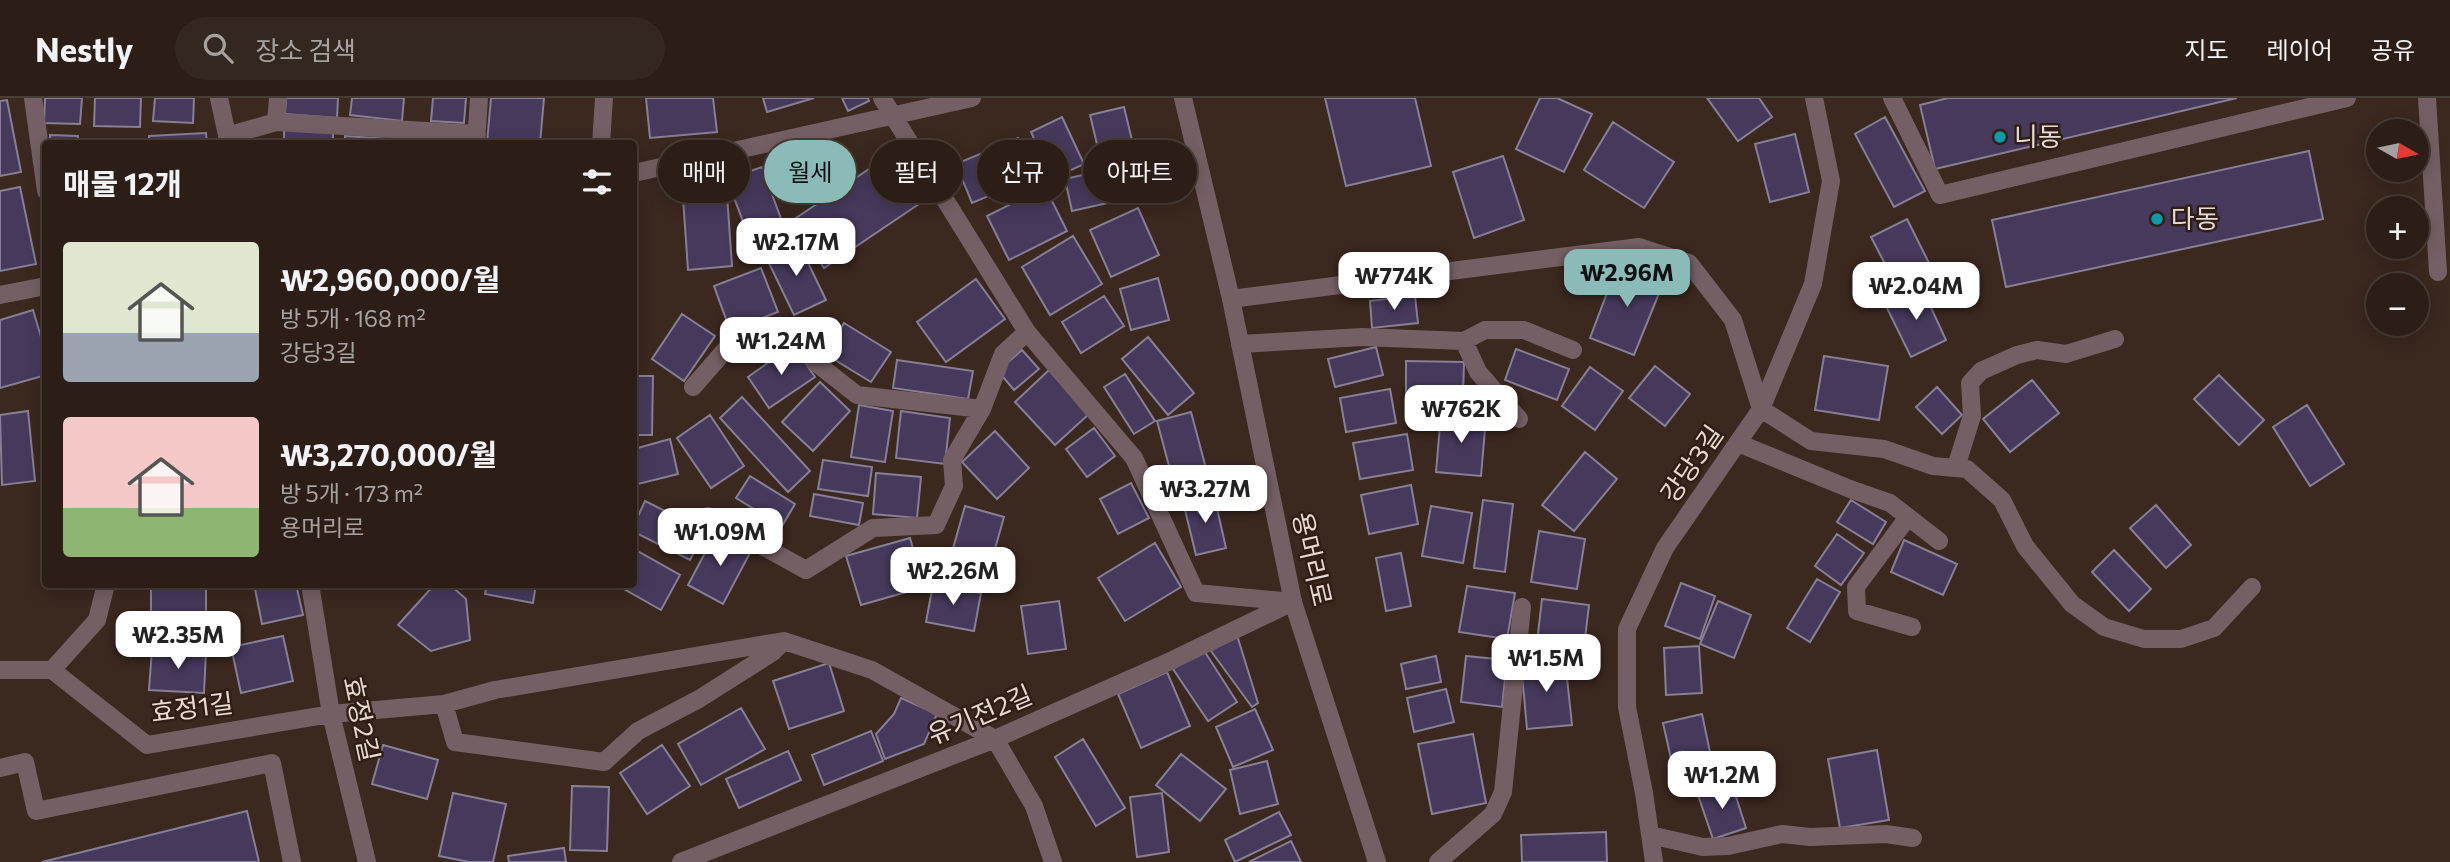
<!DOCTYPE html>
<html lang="ko">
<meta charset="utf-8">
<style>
:root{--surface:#2c1e17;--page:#342720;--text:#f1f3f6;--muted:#a6a2a1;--line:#483c36;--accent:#8bbbb9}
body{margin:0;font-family:Commissioner,"Noto Sans KR",sans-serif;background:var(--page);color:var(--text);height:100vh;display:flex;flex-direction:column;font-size:26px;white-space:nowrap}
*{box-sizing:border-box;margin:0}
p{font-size:23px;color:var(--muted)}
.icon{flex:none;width:38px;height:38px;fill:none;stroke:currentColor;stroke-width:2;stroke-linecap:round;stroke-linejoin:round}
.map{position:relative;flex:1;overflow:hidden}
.sheet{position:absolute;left:42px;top:42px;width:595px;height:448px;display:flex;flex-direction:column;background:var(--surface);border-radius:7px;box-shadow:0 4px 18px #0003,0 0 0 2px var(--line)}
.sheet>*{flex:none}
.guide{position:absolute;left:658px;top:42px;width:665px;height:63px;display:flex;gap:14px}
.needle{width:46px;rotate:99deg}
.controls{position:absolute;left:2366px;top:21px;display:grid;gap:14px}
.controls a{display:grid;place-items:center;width:63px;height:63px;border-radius:50%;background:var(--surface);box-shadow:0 4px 18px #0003,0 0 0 2px var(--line);font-size:35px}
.price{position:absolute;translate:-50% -60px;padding:0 16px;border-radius:14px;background:#fff;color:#222;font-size:23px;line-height:46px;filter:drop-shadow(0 2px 4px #0008)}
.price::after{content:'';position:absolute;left:50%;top:42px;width:21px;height:16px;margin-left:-10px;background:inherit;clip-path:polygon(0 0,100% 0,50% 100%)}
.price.active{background:var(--accent);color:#111}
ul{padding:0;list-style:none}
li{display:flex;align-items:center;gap:21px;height:175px;padding:0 21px}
li span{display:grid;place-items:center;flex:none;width:196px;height:140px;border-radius:7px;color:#555}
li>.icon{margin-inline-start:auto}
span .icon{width:84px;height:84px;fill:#fffc;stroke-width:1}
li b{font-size:30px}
h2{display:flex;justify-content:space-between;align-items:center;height:84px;padding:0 21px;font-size:30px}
.pill{padding:0 24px;border-radius:32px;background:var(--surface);box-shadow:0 4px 18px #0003,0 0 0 2px var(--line);font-size:24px;line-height:63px}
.pill.active{background:var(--accent);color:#111}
header{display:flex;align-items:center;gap:42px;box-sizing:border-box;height:98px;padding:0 35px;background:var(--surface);border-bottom:2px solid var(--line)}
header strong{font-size:33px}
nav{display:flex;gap:38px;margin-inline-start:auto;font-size:24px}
.search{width:490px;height:63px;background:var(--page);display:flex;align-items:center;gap:18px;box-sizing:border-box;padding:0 24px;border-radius:38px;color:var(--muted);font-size:26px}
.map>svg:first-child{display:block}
.building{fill:#46395c;stroke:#867f95;stroke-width:2}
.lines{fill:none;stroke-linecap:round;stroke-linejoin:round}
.service{stroke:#746064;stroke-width:18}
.minor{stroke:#746064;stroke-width:18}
.tertiary{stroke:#746064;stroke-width:18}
.culture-dot{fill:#0f9aa8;stroke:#301e15;stroke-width:2.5}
.labels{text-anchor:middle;stroke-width:5;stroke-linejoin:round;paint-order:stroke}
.poi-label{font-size:26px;fill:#e7dad4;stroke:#301e15;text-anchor:start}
.street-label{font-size:26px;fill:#e7dad4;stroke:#301e15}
</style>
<header>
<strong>Nestly</strong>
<div class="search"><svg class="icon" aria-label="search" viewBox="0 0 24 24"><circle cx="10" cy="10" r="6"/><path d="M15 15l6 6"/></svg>장소 검색</div>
<nav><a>지도</a><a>레이어</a><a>공유</a></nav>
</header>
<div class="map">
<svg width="2450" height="764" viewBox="0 0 2450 764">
<rect width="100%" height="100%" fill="#3b281f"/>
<!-- building -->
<path class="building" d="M45,0H82L80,26L44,25Z
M95,0H141L140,29L94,28Z
M155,0H194L193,25L153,23Z
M286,0H338L337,20L285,16Z
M352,0H404L402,23L350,17Z
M433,0H466L464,25L431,23Z
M491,0H544L540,46L487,45Z
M646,0H713L717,34L650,40Z
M763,0H814L767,14Z
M842,0H868L869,3L848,13Z
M1325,0H1415L1431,68L1346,88Z
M1540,0H1557L1592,16L1564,74L1516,51Z
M1707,0H1759L1772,19L1738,43Z
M1948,0H2237L1935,71L1920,7Z
M7,2L21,74L0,78V3Z
M1124,9L1136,59L1102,67L1090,17Z
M1062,19L1084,66L1052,81L1031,34Z
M1885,19L1925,93L1894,109L1855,36Z
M1613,24L1674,64L1644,110L1584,72Z
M284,31H333V46H284Z
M206,35L207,46H149V38Z
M1795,36L1809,94L1770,104L1755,46Z
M50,37L78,38V46H50Z
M345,38L404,42V46H345Z
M1018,40L1034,79L972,105L956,66Z
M89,41L135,46H88Z
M2309,53L2323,121L2006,189L1992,122Z
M890,57L922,104L824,170L793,122Z
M1503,58L1524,122L1474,140L1453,74Z
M1136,65L1143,97L1072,113L1065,81Z
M762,69L784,129L750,142L727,81Z
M20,89L36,166L0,173V93Z
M1045,89L1067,133L1009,162L987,118Z
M727,97L732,168L688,172L683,100Z
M1138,110L1159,157L1111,179L1090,132Z
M1907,121L1932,171L1897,189L1871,139Z
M1073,138L1102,186L1050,217L1022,169Z
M798,144L826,202L794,217L766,159Z
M1618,166L1664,183L1634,257L1590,240Z
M761,170L778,214L730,232L714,188Z
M1158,180L1169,222L1131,232L1120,191Z
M976,181L1005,221L946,264L917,224Z
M1921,188L1946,242L1911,259L1885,206Z
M1104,198L1124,228L1081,255L1062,224Z
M1415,198L1418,225L1372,230L1370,203Z
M33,212L46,256V277L0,290V222Z
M682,216L715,238L684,283L652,261Z
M844,225L891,254L871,284L825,256Z
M1148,239L1194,295L1168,317L1122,261Z
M793,247L815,279L769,310L748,279Z
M1376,249L1383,277L1335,289L1328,261Z
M1516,251L1569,271L1557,302L1505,282Z
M1022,252L1039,271L1014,292L998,273Z
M1824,258L1888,268L1879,322L1815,312Z
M897,262L973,273L968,301L893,290Z
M1406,263L1464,264L1463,299L1406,298Z
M1655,268L1690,296L1665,328L1629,300Z
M1590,269L1623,293L1595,332L1562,308Z
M1049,272L1089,316L1055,347L1015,304Z
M1125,276L1155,323L1134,336L1104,289Z
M2219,277L2264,322L2239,347L2194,301Z
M634,278H653L652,337H634Z
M2032,282L2059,315L2010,354L1983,321Z
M820,284L850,313L813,353L782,324Z
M1937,289L1962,317L1942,336L1916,309Z
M1390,291L1396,325L1346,334L1340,300Z
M742,299L810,373L788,394L720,320Z
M859,307L893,313L885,364L851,359Z
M2307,307L2344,366L2310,388L2273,329Z
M28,313L35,383L2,387L0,317Z
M901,313L950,320L945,366L896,360Z
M1191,314L1211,389L1177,398L1157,323Z
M1441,316L1486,320L1481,378L1436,374Z
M710,317L744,368L711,390L677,340Z
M1094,330L1115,358L1087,379L1066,351Z
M995,333L1029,370L997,401L962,364Z
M1407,336L1413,372L1360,381L1353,345Z
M670,341L678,376L634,387V351Z
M1585,354L1617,381L1574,433L1542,407Z
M823,362L872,369L868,398L818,391Z
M876,375L921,379L917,420L873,416Z
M750,378L795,406L782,428L736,400Z
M1131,385L1149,420L1118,436L1100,401Z
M1411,387L1418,426L1369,436L1361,397Z
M814,396L863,405L859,427L810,418Z
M1214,397L1226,450L1196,457L1183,404Z
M1483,402L1513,406L1505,474L1474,470Z
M1851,402L1886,424L1873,446L1837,424Z
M645,403L705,433L690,462L634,434V427Z
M2156,407L2191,447L2166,470L2130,430Z
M965,408L1004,419L987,479L948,468Z
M1431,408L1472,415L1463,465L1422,458Z
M1539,433L1585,441L1577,491L1531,484Z
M716,434L751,453L723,506L688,487Z
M1837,436L1864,455L1841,487L1815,468Z
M910,440L924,489L861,507L846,458Z
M1904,442L1957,466L1943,497L1891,474Z
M1155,445L1181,489L1125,523L1098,480Z
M634,451L680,477L661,512L615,486H634Z
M2114,452L2151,491L2129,513L2092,474Z
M1401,455L1411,508L1386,513L1376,460Z
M1817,481L1840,494L1810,544L1787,530Z
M1681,485L1715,498L1700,541L1665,528Z
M151,486H206V538H151Z
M254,486H296L303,517L262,526Z
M435,486H449L466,501L470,542L431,553L398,527Z
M487,486H536L533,505L485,496Z
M933,486L981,495L974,533L926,524Z
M1467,488L1515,495L1507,541L1459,534Z
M1542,501L1589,507L1584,549L1537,544Z
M1059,503L1066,551L1028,556L1021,508Z
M1718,503L1751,517L1734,560L1700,546Z
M1236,534L1258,605L1252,609L1211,553Z
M283,538L293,583L241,595L231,549Z
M1699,548L1702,595L1666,597L1664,550Z
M152,551L206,554L204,595L149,592Z
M1203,551L1237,604L1208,623L1173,571Z
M1436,558L1441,584L1406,591L1401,566Z
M1466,558L1507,562L1502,609L1461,604Z
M1565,561L1572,627L1527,631L1521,565Z
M829,565L844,613L789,631L773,583Z
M1167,574L1190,628L1141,650L1118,596Z
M1446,591L1454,624L1414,634L1407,600Z
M901,600L937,616L924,646L885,661L876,636L894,616Z
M741,610L765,651L701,687L678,646Z
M1255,611L1273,652L1233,669L1216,629Z
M1702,616L1716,683L1678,692L1663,625Z
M871,633L883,663L824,687L812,657Z
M1473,636L1486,705L1432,716L1418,646Z
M1083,641L1125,710L1096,728L1055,659Z
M383,647L438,662L427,701L372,686Z
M662,647L690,688L647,716L620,675Z
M1877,652L1889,722L1840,730L1828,661Z
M788,653L801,682L739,710L726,681Z
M1181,656L1226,691L1200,723L1156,687Z
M1267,663L1278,706L1240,716L1230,672Z
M1732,686L1746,730L1713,741L1698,697Z
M572,688L609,689L607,753L570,752Z
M453,695L506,706L493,764H469L439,758Z
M1162,695L1169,754L1137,759L1130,699Z
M247,713L259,764H42Z
M1279,714L1291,737L1235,764L1225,742Z
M1606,734L1607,764H1522L1521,737Z
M1291,743L1301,764H1249Z
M564,750L566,764H509L508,758Z"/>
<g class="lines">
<!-- service -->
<path class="service" d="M1892,0L1940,97L2347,0
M2427,0L2438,174
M0,670L25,664L36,713L272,665L292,764"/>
<!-- minor -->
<path class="minor" d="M33,0L46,93
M219,0L229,46
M882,0L1027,234L1134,360L1196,495L1293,504
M276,24L477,36
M227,38L276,24L278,0
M476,45L479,0
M601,46L604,0
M634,75L972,0
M0,197L46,188
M1231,201L1639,149L1689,165L1733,222L1761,311L1811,343L1884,351L1933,368L1967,371L2002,402L2025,448L2072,506L2104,529L2144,541H2181L2214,530L2252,489
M1464,243L1478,274L1519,321
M1240,246L1362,239L1464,243L1485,232H1524L1573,252
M693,289L727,250L796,235L815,264L857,297L982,311
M1738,345L1850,391L1890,405L1939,443
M1956,369L1972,318L1970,285L1981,273L2017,257L2037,252L2066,256L2115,241
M708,418L806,472L873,430L936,427L954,388L952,362L982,311L1003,256L1027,234
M1908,419L1856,489L1857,513L1912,529
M310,486L331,616L367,764
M0,572H52L147,647L331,616L444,606L495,592L784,543L872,572L995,641L1034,708L1053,764
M52,572L97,522L106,486
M444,606L455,644L604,664L638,633L699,601L773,554L782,545
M1650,737L1703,749L1728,748L1782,736L1810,739L1886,736L1913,740
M681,764L995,641L1164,566L1293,504
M1438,764L1493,716L1503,694L1522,509
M1654,764L1644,695L1627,609V531L1665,450L1761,311L1813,186L1831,83L1814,0"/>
<!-- tertiary -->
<path class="tertiary" d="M1183,0L1231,201L1293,504L1377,764"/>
</g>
<!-- markers -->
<g class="culture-dot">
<circle cx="2000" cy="39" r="7"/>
<circle cx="2157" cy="121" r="7"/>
</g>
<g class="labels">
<!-- poi labels -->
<g class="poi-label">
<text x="2014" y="48">니동</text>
<text x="2171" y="130">다동</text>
</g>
<!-- street labels -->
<g class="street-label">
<text transform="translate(1692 366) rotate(-55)" y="9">강당3길</text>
<text transform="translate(1312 461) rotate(77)" y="9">용머리로</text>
<text transform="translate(192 610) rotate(-7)" y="9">효정1길</text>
<text transform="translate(980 617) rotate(-23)" y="9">유기전2길</text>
<text transform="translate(361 621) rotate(78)" y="9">효정2길</text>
</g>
</g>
</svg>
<div class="controls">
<a><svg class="needle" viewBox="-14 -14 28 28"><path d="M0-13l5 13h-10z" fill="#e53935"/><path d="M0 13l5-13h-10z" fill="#a6a2a1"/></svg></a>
<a>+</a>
<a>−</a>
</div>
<b class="price" style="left:796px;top:180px">₩2.17M</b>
<b class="price active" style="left:1627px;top:211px">₩2.96M</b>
<b class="price" style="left:1394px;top:214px">₩774K</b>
<b class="price" style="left:1916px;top:224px">₩2.04M</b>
<b class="price" style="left:781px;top:279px">₩1.24M</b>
<b class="price" style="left:1461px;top:347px">₩762K</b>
<b class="price" style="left:1205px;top:427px">₩3.27M</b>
<b class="price" style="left:720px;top:470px">₩1.09M</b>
<b class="price" style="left:953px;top:509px">₩2.26M</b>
<b class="price" style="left:178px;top:573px">₩2.35M</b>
<b class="price" style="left:1546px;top:596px">₩1.5M</b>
<b class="price" style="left:1722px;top:713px">₩1.2M</b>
<div class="guide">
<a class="pill">매매</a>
<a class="pill active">월세</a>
<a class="pill">필터</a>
<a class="pill">신규</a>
<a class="pill">아파트</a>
</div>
<section class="sheet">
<h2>매물 12개<svg class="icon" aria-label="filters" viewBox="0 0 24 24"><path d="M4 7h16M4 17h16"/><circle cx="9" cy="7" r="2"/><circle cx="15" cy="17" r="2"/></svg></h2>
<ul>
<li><span style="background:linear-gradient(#dfe7d0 65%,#9aa5b1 0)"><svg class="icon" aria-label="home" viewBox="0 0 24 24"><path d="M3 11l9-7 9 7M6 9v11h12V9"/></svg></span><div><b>₩2,960,000/월</b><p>방 5개 · 168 m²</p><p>강당3길</p></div></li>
<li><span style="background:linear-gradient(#f6c9c9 65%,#8fb573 0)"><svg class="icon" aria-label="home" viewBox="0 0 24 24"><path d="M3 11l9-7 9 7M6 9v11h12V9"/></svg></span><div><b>₩3,270,000/월</b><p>방 5개 · 173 m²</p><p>용머리로</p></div></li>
</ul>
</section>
</div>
